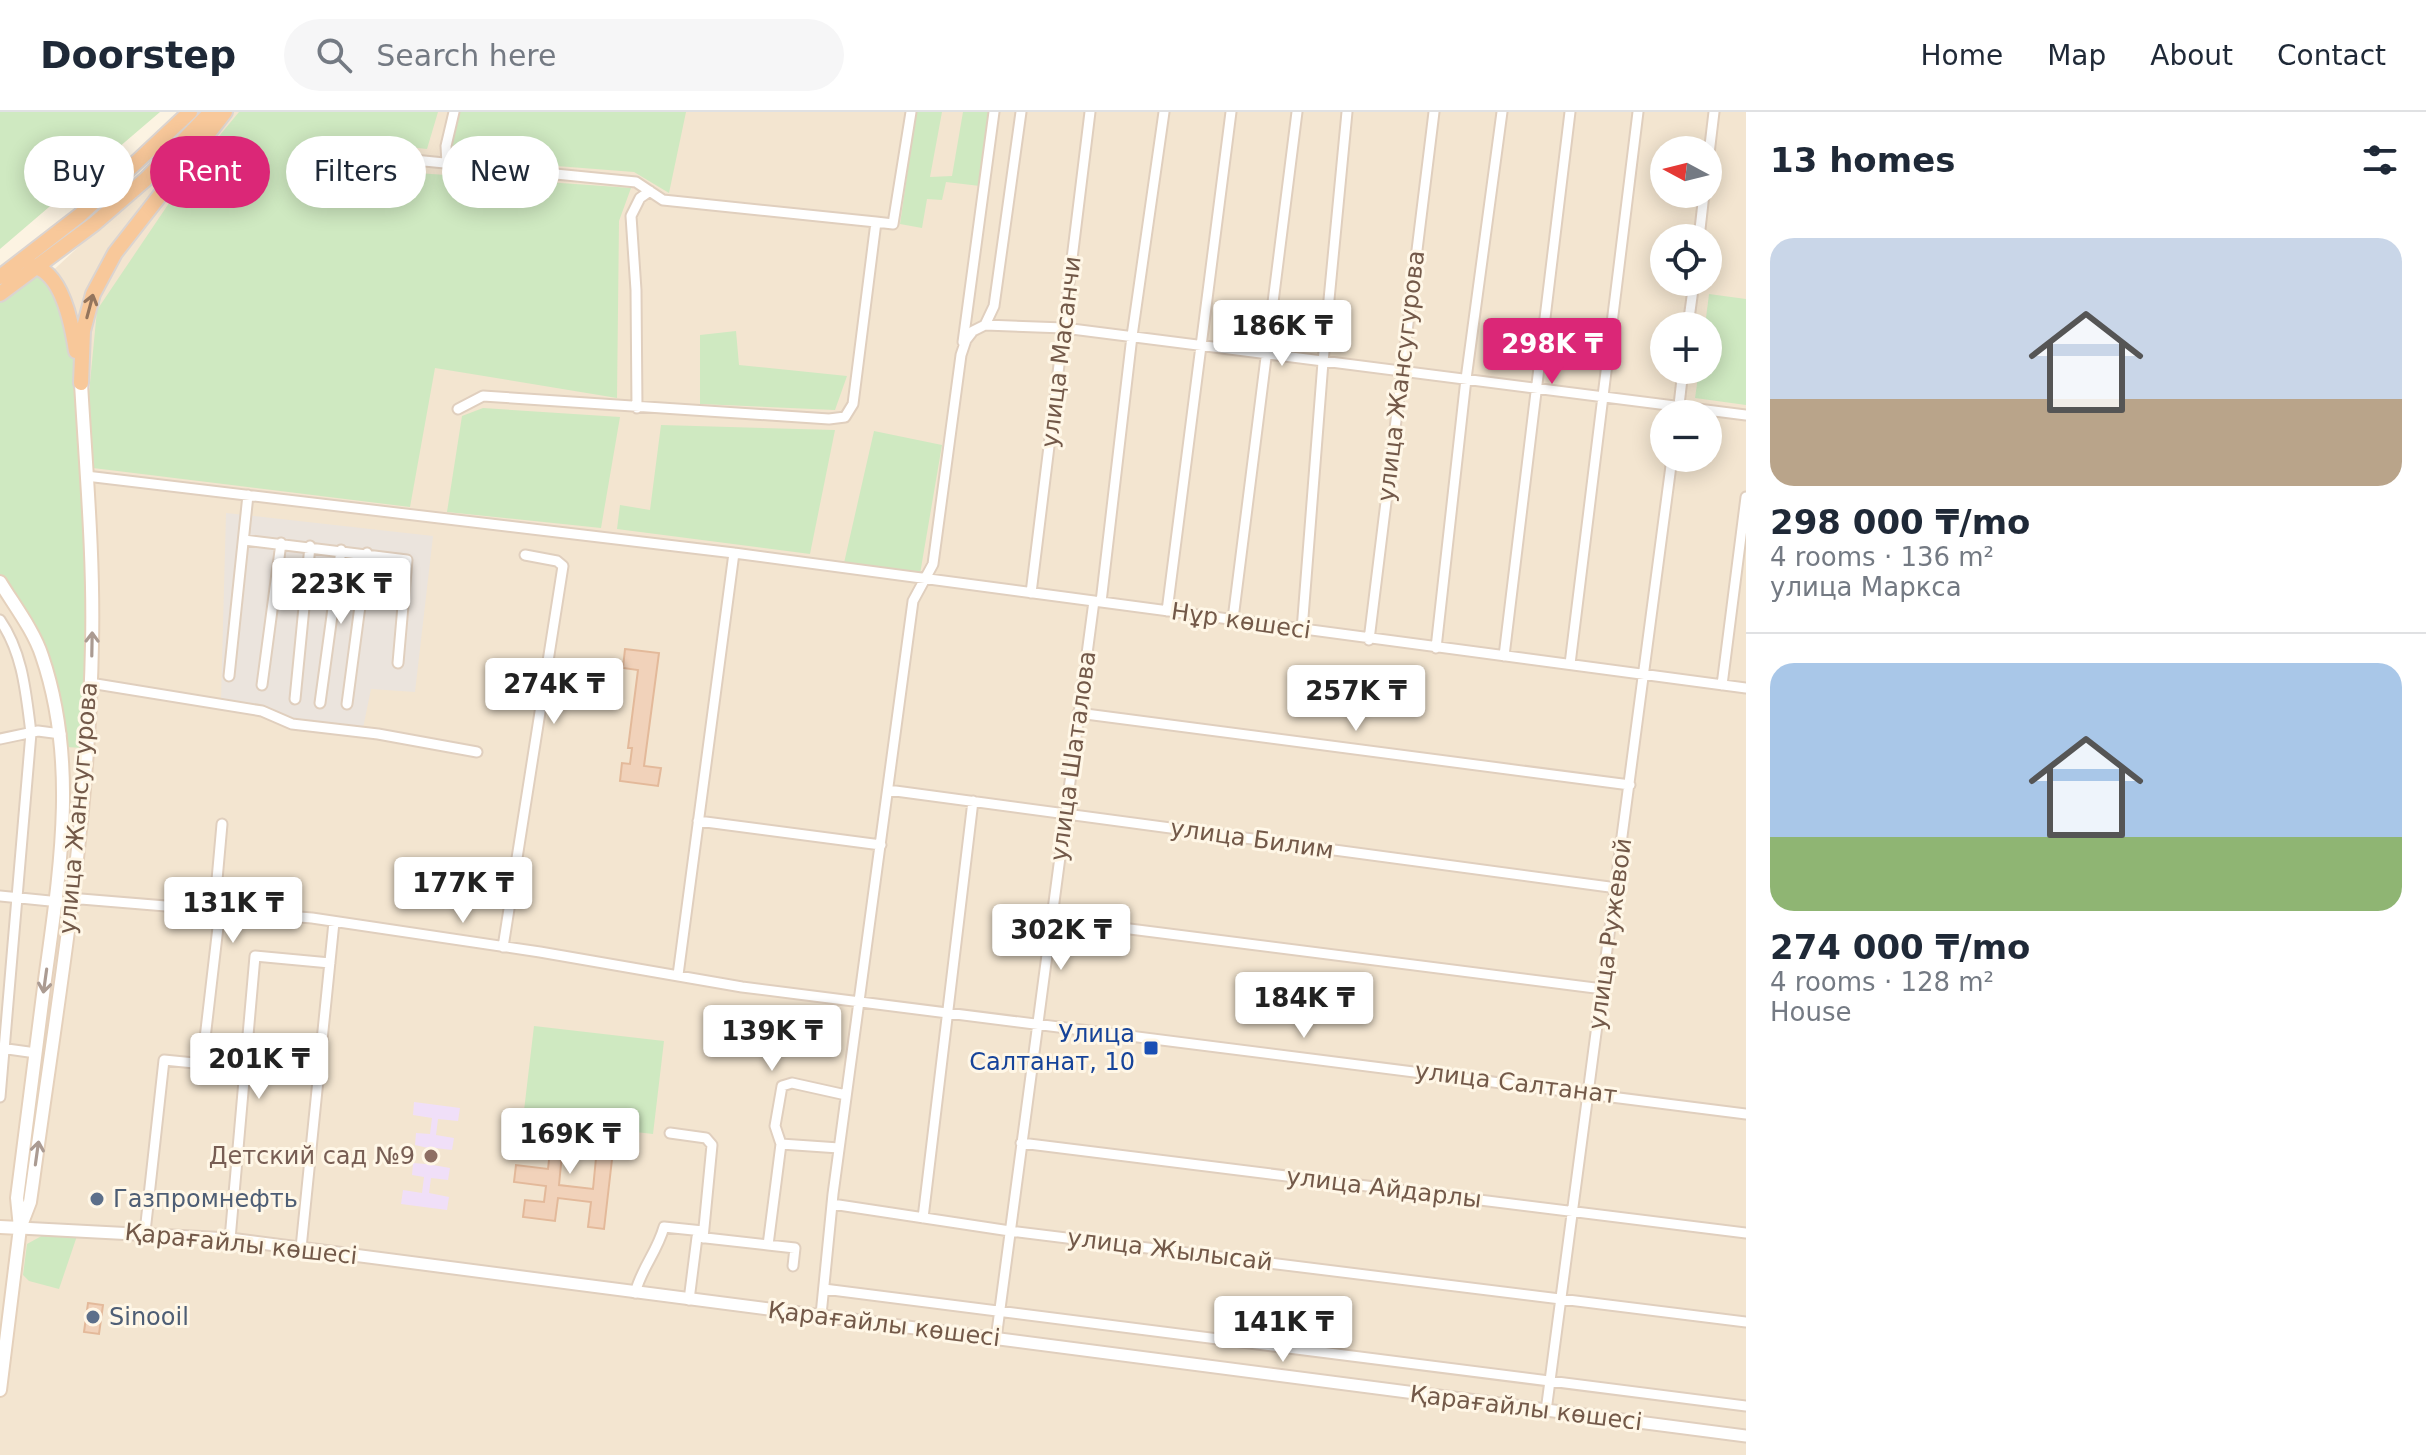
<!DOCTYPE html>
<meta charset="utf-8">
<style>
:root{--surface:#fff;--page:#f6f6f7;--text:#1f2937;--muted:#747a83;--line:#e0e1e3;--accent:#db2777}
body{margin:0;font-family:"DejaVu Sans",sans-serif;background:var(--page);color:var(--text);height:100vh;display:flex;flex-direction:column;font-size:30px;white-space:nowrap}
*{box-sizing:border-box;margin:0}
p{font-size:26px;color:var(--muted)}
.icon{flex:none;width:44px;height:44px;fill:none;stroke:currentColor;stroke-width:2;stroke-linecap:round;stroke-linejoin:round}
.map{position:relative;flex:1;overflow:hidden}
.drawer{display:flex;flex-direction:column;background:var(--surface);width:680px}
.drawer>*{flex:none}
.top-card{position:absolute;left:24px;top:24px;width:760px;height:72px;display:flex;gap:16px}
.needle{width:52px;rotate:277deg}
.buttons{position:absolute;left:1650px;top:24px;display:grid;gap:16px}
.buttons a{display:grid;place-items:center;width:72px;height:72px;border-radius:50%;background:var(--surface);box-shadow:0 4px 20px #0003;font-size:40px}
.price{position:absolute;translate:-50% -68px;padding:0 18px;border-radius:8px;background:#fff;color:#222;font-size:26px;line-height:52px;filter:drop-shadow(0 2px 4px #0008)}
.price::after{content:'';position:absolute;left:50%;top:48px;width:24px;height:18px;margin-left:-12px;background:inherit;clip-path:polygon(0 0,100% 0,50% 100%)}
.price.active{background:var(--accent);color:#fff}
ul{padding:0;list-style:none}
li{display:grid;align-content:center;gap:16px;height:424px;padding:0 24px}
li+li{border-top:2px solid var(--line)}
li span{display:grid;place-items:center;height:248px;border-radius:24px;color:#555}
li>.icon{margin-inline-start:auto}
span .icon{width:144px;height:144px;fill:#fffc;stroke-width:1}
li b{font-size:34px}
h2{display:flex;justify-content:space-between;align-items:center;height:96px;padding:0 24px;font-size:34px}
.chip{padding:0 28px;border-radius:36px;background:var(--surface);box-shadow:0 4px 20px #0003;font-size:28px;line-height:72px}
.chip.active{background:var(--accent);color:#fff}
header{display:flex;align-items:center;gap:48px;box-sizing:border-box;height:112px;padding:0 40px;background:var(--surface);border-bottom:2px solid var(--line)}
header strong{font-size:38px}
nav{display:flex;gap:44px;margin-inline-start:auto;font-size:28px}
.search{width:560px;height:72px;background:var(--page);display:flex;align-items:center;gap:20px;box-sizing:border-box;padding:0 28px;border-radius:44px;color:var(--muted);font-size:30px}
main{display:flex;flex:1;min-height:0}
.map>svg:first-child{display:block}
.residential{fill:#f3e5d0;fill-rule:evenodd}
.industrial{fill:#ebe4dd}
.education{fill:#f0dff8}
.green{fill:#cfe9c1}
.building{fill:#f1d2ba;stroke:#e3b99a;stroke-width:2;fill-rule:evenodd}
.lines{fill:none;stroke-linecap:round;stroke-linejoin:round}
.minor-casing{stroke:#e0cfbe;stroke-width:13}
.tertiary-casing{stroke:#e0cfbe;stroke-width:15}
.secondary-casing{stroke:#e5d1bc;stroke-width:16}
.trunk-casing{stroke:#dbd4d0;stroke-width:18}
.minor{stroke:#fff;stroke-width:9}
.tertiary{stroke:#fff;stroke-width:11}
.secondary{stroke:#fff;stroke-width:12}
.trunk{stroke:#f8c89a;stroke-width:14}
.oneway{stroke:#94755d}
.oneway2{stroke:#ab9b92}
.transit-dot{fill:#1a4fb4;stroke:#fff7e7;stroke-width:3}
.education-dot{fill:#8d6e63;stroke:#fff7e7;stroke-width:3}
.service-dot{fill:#5c6f8a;stroke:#fff7e7;stroke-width:3}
.labels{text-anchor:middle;stroke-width:6;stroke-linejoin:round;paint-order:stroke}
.street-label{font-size:24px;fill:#735949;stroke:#fff7e7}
.transit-label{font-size:24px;fill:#164399;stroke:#fff7e7;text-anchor:end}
.education-label{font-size:24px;fill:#785e54;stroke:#fff7e7;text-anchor:end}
.service-label{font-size:24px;fill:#4e5e75;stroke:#fff7e7;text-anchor:start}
</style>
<header>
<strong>Doorstep</strong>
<div class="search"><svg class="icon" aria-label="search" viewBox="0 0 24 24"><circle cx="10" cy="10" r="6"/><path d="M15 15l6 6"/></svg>Search here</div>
<nav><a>Home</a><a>Map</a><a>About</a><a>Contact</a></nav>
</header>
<main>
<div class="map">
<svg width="1746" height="1343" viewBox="0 0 1746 1343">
<rect width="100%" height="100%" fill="#fcf3e2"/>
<!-- residential -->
<path class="residential" d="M223,0H1746V1343H0V208ZM1664,38H1708V82H1664ZM1664,126H1708V170H1664ZM1664,214H1708V258H1664ZM1664,302H1708V346H1664Z"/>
<!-- industrial -->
<path class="industrial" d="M226,401L433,424L415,580L371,577L363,616L297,609L255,594L221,588Z"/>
<!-- education -->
<path class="education" d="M414,990L460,996L458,1009L438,1007L436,1023L454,1026L452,1038L435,1036L433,1053L450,1056L448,1068L431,1066L429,1081L449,1085L447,1098L401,1092L403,1078L422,1081L424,1065L412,1063L413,1051L426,1052L428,1036L415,1033L416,1021L430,1022L432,1006L413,1003Z"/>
<!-- green -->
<path class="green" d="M0,0H160L0,137Z
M239,0H438L427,37L391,33L389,59L631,76L619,109L617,286L435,256L410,395L93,356L89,281L97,198L192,57Z
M460,0H686L669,81L634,60L454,46L452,33Z
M916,0H942L930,65L952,64L963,0H989L980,74L946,70L942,88L927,87L922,116L900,112Z
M44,158L74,225L86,364L87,636L64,635L41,540L0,472V181Z
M1709,182L1746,187V293L1695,286L1699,258H1708V214H1705Z
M736,219L739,253L847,264L835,298L700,292V223Z
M483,296L620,305L601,416L447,400L462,304Z
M661,313L835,318L810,442L617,417L620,393L650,398Z
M874,319L942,333L920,462L844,451Z
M534,914L664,929L653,1022L523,1007Z
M47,1121L77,1124L59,1177L29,1169L23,1163L27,1132Z"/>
<!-- building -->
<path class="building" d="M625,537L659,541L644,654L661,656L658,674L620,669L622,651L630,652L632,636H628L638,558L623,556Z
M791,916L829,920L826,943L788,938Z
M533,1021L614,1030L604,1117L588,1115L591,1090L558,1086L555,1109L523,1105L525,1088L544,1090L546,1074L514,1070L516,1053L548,1057L550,1039L531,1037ZM562,1042L596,1046L593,1077L559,1073Z
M88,1191L103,1193L99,1222L84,1220Z"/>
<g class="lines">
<defs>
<path id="minor" d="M404,47L636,70L663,88L876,110
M1708,50L1714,0
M447,52L446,34L454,0
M1699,126L1704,82
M985,213L1064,216L1746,303
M1688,214L1694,170
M963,230L994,0
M637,296L636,178L631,104L640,86L650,79
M458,297L483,284L829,307L845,305L853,292L876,110L893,112L911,0
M1678,302L1683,258
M86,364L734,441L1746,576
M244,428L407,448L398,551
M1031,481L1090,0
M1101,490L1132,224L1164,0
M1167,499L1231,0
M1233,507L1297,0
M0,508C23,541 26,582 31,621L0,985
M1302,518L1323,250L1347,0
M1369,528L1434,0
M1436,536L1466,267L1502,0
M1504,544L1570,0
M1570,552L1638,0
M229,564L248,383
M90,571L262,599L292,612L378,622L477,640
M262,573L281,431
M1722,573L1746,385
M295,587L310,434
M320,591L341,438
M347,592L367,441
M1078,601L1630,673
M0,627L38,619L61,622
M888,678L1617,776
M698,709L881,733
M0,784L70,791L81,787L312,806L540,840L742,875L1746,1002
M1051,807L1603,877
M503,835L563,454L557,449L525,443
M678,863L734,441
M0,936L36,941
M202,952L220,798L215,790L222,712
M670,1021L706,1026L712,1033L703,1126
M1021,1031L1746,1121
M781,1032L775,1014L782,974L792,971L846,983
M832,1092L1010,1119L1746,1210
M923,1106L973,689
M145,1120L164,948L245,956
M230,1127L255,844L330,851
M768,1133L795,1136L793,1154
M301,1136L334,810
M824,1177L1746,1294
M635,1181C642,1155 657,1140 664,1115L703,1119
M689,1188L697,1125L768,1133L781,1032L839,1036
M821,1203L833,1082L913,489L933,452L961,243L966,228L973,219L985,213L994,194L1021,0
M996,1227L1094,489
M1546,1299L1672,346"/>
<path id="tertiary" d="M20,1116L230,1127L1746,1324"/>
<path id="secondary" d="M0,470C14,493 34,519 42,544C79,652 59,764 44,875C35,945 26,1016 17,1086L20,1116L0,1278
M0,1115L20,1116
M20,1116L30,1090L33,1069C57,891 89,712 92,532C94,445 86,358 81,271"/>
<path id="trunk" d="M31,154C62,158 72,213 76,239
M0,165L80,103L190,0
M0,182L94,112L146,67L211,0
M81,271L83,219L93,182L115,141L225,0"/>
</defs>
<!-- minor casing -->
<use href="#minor" class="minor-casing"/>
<!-- tertiary casing -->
<use href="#tertiary" class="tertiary-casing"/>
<!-- secondary casing -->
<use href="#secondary" class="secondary-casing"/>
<!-- trunk casing -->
<use href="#trunk" class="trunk-casing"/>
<!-- minor -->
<use href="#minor" class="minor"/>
<!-- tertiary -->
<use href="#tertiary" class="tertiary"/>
<!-- secondary -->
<use href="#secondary" class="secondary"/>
<!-- trunk -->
<use href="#trunk" class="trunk"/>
</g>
<!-- one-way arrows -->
<defs><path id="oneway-shaft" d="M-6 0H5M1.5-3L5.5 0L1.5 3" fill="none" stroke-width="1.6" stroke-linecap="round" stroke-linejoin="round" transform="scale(2)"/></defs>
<use class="oneway" href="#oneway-shaft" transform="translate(90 194) rotate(-75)"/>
<g class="oneway2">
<use href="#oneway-shaft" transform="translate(92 532) rotate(-89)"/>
<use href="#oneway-shaft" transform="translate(45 869) rotate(98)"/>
<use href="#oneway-shaft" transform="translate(37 1041) rotate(-82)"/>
</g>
<!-- markers -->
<rect class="transit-dot" x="1143" y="928" width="16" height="16" rx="4"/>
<circle class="education-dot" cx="431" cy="1044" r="8"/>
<g class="service-dot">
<circle cx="97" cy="1087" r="8"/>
<circle cx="93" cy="1205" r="8"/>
</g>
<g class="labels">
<!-- street labels -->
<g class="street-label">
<text transform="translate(1061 240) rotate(-83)" y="8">улица Масанчи</text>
<text transform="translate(1401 264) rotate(-83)" y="8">улица Жансугурова</text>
<text transform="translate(1241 509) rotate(8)" y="8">Нұр көшесі</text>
<text transform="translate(1073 644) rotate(-82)" y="8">улица Шаталова</text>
<text transform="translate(78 696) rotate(-85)" y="8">улица Жансугурова</text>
<text transform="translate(1252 727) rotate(8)" y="8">улица Билим</text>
<text transform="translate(1610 822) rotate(-82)" y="8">улица Ружевой</text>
<text transform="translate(1516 971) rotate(7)" y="8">улица Салтанат</text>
<text transform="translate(1384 1076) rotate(7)" y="8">улица Айдарлы</text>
<text transform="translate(241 1132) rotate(6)" y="8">Қарағайлы көшесі</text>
<text transform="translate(1170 1138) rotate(7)" y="8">улица Жылысай</text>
<text transform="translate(884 1212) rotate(7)" y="8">Қарағайлы көшесі</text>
<text transform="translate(1526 1296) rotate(7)" y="8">Қарағайлы көшесі</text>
</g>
<!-- transit labels -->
<g class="transit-label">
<text x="1135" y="930">Улица<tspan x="1135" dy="28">Салтанат, 10</tspan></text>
</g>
<!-- education labels -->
<g class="education-label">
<text x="415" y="1052">Детский сад №9</text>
</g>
<!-- service labels -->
<g class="service-label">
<text x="113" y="1095">Газпромнефть</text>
<text x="109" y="1213">Sinooil</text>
</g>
</g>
</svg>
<div class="buttons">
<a><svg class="needle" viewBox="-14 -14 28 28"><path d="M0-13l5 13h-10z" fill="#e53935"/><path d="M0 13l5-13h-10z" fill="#747a83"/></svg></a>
<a><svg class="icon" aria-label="locate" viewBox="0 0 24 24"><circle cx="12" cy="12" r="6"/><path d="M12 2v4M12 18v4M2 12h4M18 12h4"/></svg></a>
<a>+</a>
<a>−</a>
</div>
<b class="price" style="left:1282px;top:256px">186K ₸</b>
<b class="price active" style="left:1552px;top:274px">298K ₸</b>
<b class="price" style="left:341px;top:514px">223K ₸</b>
<b class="price" style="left:554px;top:614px">274K ₸</b>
<b class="price" style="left:1356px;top:621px">257K ₸</b>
<b class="price" style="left:463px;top:813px">177K ₸</b>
<b class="price" style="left:233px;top:833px">131K ₸</b>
<b class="price" style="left:1061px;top:860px">302K ₸</b>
<b class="price" style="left:1304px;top:928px">184K ₸</b>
<b class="price" style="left:772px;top:961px">139K ₸</b>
<b class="price" style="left:259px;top:989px">201K ₸</b>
<b class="price" style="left:570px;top:1064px">169K ₸</b>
<b class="price" style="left:1283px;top:1252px">141K ₸</b>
<div class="top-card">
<a class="chip">Buy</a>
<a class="chip active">Rent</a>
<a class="chip">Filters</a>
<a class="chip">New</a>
</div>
</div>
<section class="drawer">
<h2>13 homes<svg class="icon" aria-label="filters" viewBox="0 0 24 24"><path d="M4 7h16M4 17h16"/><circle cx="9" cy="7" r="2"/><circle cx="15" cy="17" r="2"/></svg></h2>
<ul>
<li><span style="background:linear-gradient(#c9d6e8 65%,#b9a48a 0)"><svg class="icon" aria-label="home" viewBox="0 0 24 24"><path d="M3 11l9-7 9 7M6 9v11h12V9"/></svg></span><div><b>298 000 ₸/mo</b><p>4 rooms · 136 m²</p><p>улица Маркса</p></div></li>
<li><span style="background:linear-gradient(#a9c7e8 70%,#8fb573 0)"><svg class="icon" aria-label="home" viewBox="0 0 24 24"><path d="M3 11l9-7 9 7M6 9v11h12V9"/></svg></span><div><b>274 000 ₸/mo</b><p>4 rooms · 128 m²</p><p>House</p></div></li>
</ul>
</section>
</main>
